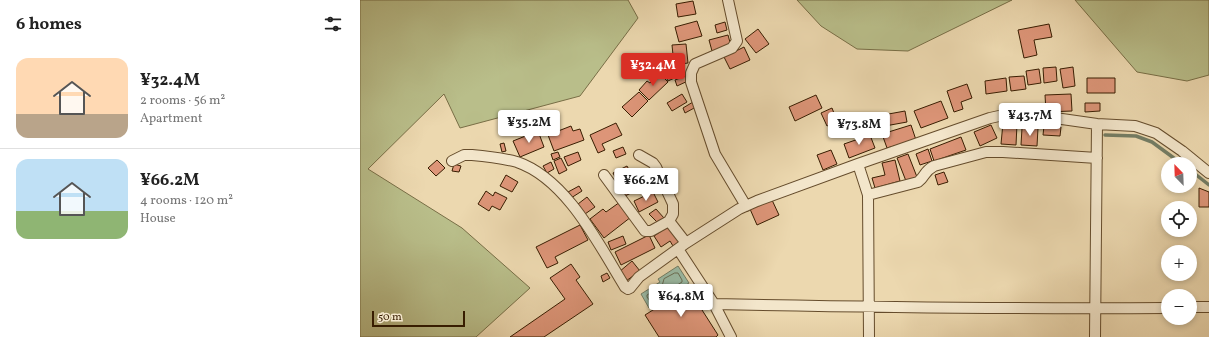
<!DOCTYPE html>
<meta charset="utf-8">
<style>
:root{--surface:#fff;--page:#f6f6f6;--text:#222;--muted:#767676;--line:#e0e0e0;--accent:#d93025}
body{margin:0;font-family:Vollkorn,serif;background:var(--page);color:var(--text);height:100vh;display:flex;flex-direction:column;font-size:15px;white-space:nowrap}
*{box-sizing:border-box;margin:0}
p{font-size:13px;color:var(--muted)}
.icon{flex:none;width:22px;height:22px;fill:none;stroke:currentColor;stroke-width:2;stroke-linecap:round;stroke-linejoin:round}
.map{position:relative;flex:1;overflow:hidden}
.panel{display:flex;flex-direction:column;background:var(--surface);width:360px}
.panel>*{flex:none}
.needle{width:26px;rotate:337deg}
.fabs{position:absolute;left:801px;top:157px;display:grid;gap:8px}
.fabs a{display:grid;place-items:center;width:36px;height:36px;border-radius:50%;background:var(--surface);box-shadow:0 2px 6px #0003;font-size:20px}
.scale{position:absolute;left:12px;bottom:10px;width:93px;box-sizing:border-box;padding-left:4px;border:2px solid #381d01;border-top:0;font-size:11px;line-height:14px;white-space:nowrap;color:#381d01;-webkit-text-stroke:3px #f3e6cb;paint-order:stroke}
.price{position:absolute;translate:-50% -34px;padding:0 9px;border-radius:4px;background:#fff;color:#222;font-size:13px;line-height:26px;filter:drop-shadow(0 1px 2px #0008)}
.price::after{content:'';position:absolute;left:50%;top:24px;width:12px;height:9px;margin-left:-6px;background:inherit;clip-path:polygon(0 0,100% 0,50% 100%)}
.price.on{background:var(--accent);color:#fff}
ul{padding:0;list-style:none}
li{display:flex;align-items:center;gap:12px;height:100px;padding:0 16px}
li+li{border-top:1px solid var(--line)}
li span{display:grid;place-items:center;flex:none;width:112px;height:80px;border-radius:12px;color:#555}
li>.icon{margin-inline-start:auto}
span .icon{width:48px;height:48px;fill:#fffc;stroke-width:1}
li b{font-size:17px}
h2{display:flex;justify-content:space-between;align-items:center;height:48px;padding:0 16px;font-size:17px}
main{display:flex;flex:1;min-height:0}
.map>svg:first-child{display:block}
.green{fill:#b9be8a;stroke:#786e46}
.water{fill:#9abba5;stroke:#737c63}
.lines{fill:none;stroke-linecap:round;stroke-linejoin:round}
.shore{stroke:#696c53;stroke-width:1}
.stream{stroke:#737c63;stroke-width:3.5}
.building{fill:#dd9578;stroke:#381d01}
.minor-casing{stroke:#654c2c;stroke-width:12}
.minor{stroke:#f3e6cb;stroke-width:10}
</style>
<main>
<section class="panel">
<h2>6 homes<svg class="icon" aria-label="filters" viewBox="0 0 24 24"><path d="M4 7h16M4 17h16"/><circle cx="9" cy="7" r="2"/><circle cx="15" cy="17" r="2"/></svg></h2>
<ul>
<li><span style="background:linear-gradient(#ffd9b3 70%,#b9a48a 0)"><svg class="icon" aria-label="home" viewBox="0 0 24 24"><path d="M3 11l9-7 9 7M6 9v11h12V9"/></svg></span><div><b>¥32.4M</b><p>2 rooms · 56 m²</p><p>Apartment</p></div></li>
<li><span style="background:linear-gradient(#bfe0f5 65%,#8fb573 0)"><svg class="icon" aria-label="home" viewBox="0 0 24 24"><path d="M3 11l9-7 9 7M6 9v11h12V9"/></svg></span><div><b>¥66.2M</b><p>4 rooms · 120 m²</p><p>House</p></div></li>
</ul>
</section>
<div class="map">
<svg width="849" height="337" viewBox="0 0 849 337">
<rect width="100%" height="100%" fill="#ecd8af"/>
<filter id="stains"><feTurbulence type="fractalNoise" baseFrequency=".005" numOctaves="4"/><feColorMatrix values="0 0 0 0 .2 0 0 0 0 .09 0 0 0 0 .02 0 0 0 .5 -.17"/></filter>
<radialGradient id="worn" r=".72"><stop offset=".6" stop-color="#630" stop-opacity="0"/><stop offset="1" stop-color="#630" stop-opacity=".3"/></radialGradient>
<!-- green -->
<path class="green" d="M0,0H268L278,18L220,96L100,128L84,94L8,169L102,228L170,288L116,337H0Z
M437,0H652L548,51L497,49L461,26Z
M715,0H849V75L827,81L777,72Z"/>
<!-- water -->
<path class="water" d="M318,266L329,283L289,308L281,294L300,282L298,279Z"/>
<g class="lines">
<!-- shore -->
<path class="shore" d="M315,273H318L322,280V282L292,301H290L287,297V295L302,286L304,279Z"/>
<!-- stream -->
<path class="stream" d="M745,135L776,136L792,142L822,164
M830,170L849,185"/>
</g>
<!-- building -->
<path class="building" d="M333,1L336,14L318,17L316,4Z
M337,21L342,36L319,42L315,27Z
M365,22L367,30L357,33L355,25Z
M689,24L692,37L674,40L677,55L664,58L658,30Z
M398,29L409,44L396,53L385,39Z
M368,35L371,46L352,51L349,40Z
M326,44L328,63L314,65L312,45Z
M384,47L390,60L370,69L364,57Z
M696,67L697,81L684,83L683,68Z
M713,67L715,86L703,88L700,69Z
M679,69L681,83L668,85L666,71Z
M320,72L321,75L308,81L305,75Z
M300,74L308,82L289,100L279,90L287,81L290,83Z
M328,75L330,80L317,86L315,80Z
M664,76L666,89L651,91L649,77Z
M646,78L647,91L626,94L625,81Z
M727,78H755V93H727Z
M607,84L612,98L601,102L603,109L594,112L587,91Z
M279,92L288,101L272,117L262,107Z
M322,94L327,102L312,111L307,103Z
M711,94L712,111L686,112L685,95Z
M456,95L462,108L435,121L429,107Z
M581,101L588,118L561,128L554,111Z
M333,102L336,107L325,113L323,108Z
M725,103H740V111L725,112Z
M472,108L477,121L467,126L461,113Z
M545,111L547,122L503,130L501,119Z
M497,119L501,130L488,135L485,124Z
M256,123L262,135L242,144L245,150L238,153L230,135Z
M643,123L657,124L656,145L641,144Z
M551,125L556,140L527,148L522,134Z
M631,125L637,138L620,146L614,132Z
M211,126L213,131L220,129L224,140L194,151L188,135Z
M684,126L701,127L700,136L683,135Z
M662,128H678L677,146L661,145Z
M178,131L184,147L160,157L153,141Z
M510,135L515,148L489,158L484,144Z
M601,137L606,150L574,161L570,149Z
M144,143L146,151L142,152L140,144Z
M263,147L266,154L256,158L253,151Z
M568,149L572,161L560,165L556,154Z
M471,150L477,164L463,170L457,155Z
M198,152L200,157L193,160L191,154Z
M218,152L221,160L208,166L204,157Z
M548,154L557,177L546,181L537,158Z
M201,158L207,170L199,174L194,161Z
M77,160L85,168L76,176L68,168Z
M535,160L540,181L515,188L512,178L525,175L522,163Z
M191,162L194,169L187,173L183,166Z
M94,164L101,166L99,172L92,171Z
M267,166L273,177L277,175L283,187L265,196L253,173Z
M286,172L291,182L286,184L281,174Z
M584,172L588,182L578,185L575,175Z
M146,175L158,182L152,192L140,186Z
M219,186L222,191L211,198L208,192Z
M839,188L849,192V207H839Z
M126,191L133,196L135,192L147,198L140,210L132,206L129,211L118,204Z
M293,192L298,202L279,212L274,201Z
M227,197L235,207L225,214L218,204Z
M412,200L419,215L397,225L390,209Z
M260,202L271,217L244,238L230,219L243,209L246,212Z
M296,209L304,218L298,223L289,214Z
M220,225L228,240L195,257L198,263L187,268L176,247Z
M309,226L320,242L313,246L310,241L301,247L294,236Z
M289,235L295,248L261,265L255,252Z
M263,236L266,244L251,250L248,242Z
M272,261L280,271L266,281L259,272Z
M211,264L220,277L216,280L233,304L184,337H150L205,299L190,278Z
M247,273L250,278L243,282L241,276Z
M328,288L358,335L356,337H299L285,315Z"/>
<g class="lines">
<defs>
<path id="minor" d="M368,0L377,41L372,48L335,64L331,73V82L355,154L386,206
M279,155L293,163L296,167L313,204V214L309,221L326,243
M92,161L104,155H112C124,156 145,159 157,162C207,179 239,245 265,287L268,289L270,288L279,277L326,243L379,209L397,201L498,164L630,118L648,114L674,115L737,124L775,126L796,133L822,151L849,173
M498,164L508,195L509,337
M244,175L285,231H291L309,221
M508,195L558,182C566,176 563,172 574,166L626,152H643L737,158
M318,249L354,304L371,337
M354,304C505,307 657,309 808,308
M830,307H849
M735,337L737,124"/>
</defs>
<!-- minor casing -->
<use href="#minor" class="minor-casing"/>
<!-- minor -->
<use href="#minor" class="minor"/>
</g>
<rect width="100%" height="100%" filter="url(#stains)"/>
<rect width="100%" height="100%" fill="url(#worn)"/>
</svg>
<div class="fabs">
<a><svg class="needle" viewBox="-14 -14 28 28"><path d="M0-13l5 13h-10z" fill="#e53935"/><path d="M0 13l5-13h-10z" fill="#767676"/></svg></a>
<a><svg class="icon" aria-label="locate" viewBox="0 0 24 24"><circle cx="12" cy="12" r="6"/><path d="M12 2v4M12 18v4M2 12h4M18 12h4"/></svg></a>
<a>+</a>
<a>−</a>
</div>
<div class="scale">50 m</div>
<b class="price on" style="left:293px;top:87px">¥32.4M</b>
<b class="price" style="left:670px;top:137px">¥43.7M</b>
<b class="price" style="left:169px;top:144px">¥35.2M</b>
<b class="price" style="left:499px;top:146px">¥73.8M</b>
<b class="price" style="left:286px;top:202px">¥66.2M</b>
<b class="price" style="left:321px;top:318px">¥64.8M</b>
</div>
</main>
